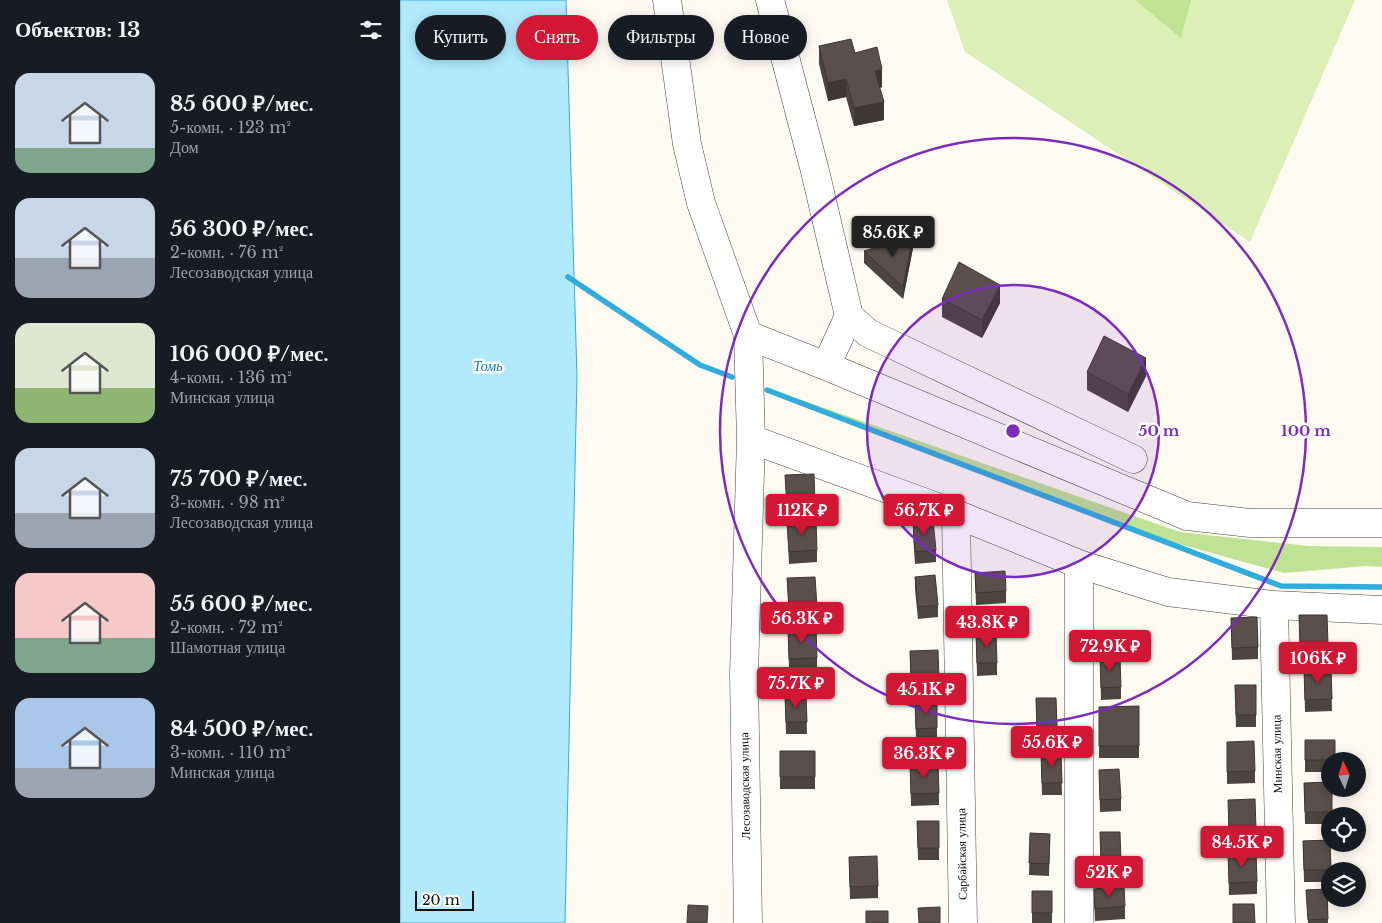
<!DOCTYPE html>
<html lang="ru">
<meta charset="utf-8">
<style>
:root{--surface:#171b24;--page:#242831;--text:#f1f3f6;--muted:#9ea1a6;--accent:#d21735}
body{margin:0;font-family:"Libre Baskerville",serif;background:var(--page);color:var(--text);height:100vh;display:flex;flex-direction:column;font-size:19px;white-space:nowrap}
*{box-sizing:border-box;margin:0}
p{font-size:16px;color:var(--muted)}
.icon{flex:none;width:28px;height:28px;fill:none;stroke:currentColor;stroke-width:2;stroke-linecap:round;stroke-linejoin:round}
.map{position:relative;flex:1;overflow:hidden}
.details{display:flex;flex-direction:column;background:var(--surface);width:400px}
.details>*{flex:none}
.banner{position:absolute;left:15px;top:15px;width:475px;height:45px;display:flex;gap:10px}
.needle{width:32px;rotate:356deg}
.controls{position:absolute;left:921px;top:752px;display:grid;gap:10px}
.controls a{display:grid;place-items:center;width:45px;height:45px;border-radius:50%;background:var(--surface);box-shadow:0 2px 12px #0003;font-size:25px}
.scale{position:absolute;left:15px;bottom:12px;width:59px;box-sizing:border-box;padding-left:5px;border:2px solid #101010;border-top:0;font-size:14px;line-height:18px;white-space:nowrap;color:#101010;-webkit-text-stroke:4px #fff;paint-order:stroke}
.price{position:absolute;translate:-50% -42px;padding:0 11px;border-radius:5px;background:var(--accent);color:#fff;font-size:16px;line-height:32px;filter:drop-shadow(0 1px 2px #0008)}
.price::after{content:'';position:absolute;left:50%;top:30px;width:15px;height:11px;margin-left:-8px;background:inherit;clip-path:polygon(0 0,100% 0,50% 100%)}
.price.active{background:#222;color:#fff}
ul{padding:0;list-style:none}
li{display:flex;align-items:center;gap:15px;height:125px;padding:0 15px}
li span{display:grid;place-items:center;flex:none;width:140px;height:100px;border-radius:15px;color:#555}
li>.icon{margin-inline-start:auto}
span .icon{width:60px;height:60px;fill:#fffc;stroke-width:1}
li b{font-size:21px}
h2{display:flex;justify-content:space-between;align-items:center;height:60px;padding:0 15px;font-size:21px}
.pill{padding:0 18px;border-radius:22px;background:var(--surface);box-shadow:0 2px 12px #0003;font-size:18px;line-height:45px}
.pill.active{background:var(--accent);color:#fff}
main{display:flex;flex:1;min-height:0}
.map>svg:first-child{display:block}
.green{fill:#dbefb7}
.forest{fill:#c0e295}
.water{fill:#b1e9fd;stroke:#30acdd}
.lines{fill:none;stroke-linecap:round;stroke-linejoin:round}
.stream{stroke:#30acdd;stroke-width:5.5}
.minor-casing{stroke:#434343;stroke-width:29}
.minor{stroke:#fff;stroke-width:28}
.wall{fill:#4d4440}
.shaded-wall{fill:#3f3734}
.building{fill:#5a4f4b;stroke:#3f3734}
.ring{fill:none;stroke:#7b2cbf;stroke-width:2.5}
.labels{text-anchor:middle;stroke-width:5;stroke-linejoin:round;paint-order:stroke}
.street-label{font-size:12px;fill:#101010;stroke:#fff}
.water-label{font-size:14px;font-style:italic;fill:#097cb2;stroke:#fff}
.centre{fill:#7b2cbf;stroke:#fff;stroke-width:2.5}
.ring-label{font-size:15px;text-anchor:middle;font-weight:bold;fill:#7b2cbf;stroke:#fff;stroke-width:5;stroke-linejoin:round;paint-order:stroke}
</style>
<main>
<section class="details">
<h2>Объектов: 13<svg class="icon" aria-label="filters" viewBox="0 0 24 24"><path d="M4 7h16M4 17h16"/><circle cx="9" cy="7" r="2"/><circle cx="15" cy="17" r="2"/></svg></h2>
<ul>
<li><span style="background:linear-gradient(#c9d6e8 75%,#7fa58c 0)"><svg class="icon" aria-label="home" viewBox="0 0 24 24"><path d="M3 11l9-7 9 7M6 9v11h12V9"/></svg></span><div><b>85 600 ₽/мес.</b><p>5-комн. · 123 m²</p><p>Дом</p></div></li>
<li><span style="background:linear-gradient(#c9d6e8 60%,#9aa5b1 0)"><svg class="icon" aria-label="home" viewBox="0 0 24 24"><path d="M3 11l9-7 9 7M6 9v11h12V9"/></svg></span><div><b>56 300 ₽/мес.</b><p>2-комн. · 76 m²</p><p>Лесозаводская улица</p></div></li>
<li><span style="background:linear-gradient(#dfe7d0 65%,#8fb573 0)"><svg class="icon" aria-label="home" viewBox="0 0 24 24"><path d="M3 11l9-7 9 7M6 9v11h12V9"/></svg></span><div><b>106 000 ₽/мес.</b><p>4-комн. · 136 m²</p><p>Минская улица</p></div></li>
<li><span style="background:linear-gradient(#c9d6e8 65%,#9aa5b1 0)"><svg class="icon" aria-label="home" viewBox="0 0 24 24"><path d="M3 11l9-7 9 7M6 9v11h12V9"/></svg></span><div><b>75 700 ₽/мес.</b><p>3-комн. · 98 m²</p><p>Лесозаводская улица</p></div></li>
<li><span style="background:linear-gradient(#f6c9c9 65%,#7fa58c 0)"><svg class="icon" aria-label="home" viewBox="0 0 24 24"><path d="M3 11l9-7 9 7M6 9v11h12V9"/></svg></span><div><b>55 600 ₽/мес.</b><p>2-комн. · 72 m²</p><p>Шамотная улица</p></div></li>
<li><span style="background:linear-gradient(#a9c7e8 70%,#9aa5b1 0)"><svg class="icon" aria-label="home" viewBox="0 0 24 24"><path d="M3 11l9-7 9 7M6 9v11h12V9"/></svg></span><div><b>84 500 ₽/мес.</b><p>3-комн. · 110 m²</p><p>Минская улица</p></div></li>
</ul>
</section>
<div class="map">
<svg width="982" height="923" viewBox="0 0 982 923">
<rect width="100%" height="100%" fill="#fffbf3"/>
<!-- green -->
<path class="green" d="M547,0H955L850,242L565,52Z"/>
<!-- forest -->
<path class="forest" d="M735,0H791L781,38Z
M373,390L780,532L909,546L982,547V567L966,566L884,573L721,528Z"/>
<!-- water -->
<path class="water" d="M0,0H166L177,377L165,923H0Z"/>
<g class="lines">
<!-- stream -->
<path class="stream" d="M168,277L300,365L332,377
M367,390L881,586L982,587"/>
<defs>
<path id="minor" d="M267,0L287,144L301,203L348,335
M370,0L415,171L449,316
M426,366L449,316L468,333L733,459
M351,439L556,514L679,564L768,592L874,605L881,923
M556,514L563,923
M679,564V923
M874,605L982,610
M348,923L344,674L351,439L348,335L426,366L787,516L850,523H982"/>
</defs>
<!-- minor casing -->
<use href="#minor" class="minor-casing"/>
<!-- minor -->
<use href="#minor" class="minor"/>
</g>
<!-- wall -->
<path class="wall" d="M419,46L455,53L482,87L480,88L484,120L454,126L446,97L428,101L419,64Z
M513,248L503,299L464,263V251Z
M542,299L600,303L582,338L542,317Z
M687,372L746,376L728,412L687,390Z
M385,475L415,504V516L387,517Z
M387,522L417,550V562L389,564Z
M513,522L536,550V562L515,564L513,534Z
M575,573L606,591V603L576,605Z
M515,577L538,605V617L518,619L515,589Z
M387,578L417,607V619L389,620Z
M899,615L928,644V657L900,658Z
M831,618L858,647V659L832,660Z
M388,629L417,658V670L389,671Z
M576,634L597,663V675L577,676Z
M510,651L539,680V692L511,693Z
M700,658L721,687V699L701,700Z
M931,669L932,711L905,712L904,670Z
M835,685H856V727H836Z
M406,695L407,734H386L385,696Z
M636,698H656L657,739L637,740Z
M515,702H537V740L516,741Z
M739,706V758H699V707Z
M905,740H935V761H930V772H905Z
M827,742L855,771V783L827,784Z
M380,751H415V789H380Z
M661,753L662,795H642L641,754Z
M510,764L539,793V805L511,806Z
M699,770L721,799V811L700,812Z
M904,783L932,789V816H930V824H905Z
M828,812L856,829V841L829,842Z
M517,821H539V860H518Z
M700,832L721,862V874L701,875Z
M630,833L650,834L649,876L629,875Z
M930,840L931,871H930V882H904L903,841Z
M828,853L857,882V894L829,895Z
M449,857L478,886V898L450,899Z
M694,889L725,906V919L695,921L694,901Z
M927,889L928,923H908L906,890Z
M632,891H652V923H632Z"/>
<!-- shaded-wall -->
<path class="shaded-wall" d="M482,69V87L475,89V71Z
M446,79V97L428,101V83Z
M484,102V120L454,126V108Z
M513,236V248L503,299V287Z
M600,285V303L582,338V320Z
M746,358V376L728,412V394Z"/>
<!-- building -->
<path class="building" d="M451,39L455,53L477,47L482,69L475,71L484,102L454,108L446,79L428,83L419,46Z
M513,236L503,287L464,251Z
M559,262L600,285L582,320L542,299Z
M704,336L746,358L728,394L687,372Z
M414,474L415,504L387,505L385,475Z
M533,520L536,550L515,552L513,522Z
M416,521L417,550L389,552L387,522Z
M605,571L606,591L576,593L575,573Z
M535,575L538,605L518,607L515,577Z
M415,577L417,607L389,608L387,578Z
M899,615H927L928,644L900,645Z
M857,617L858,647L832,648L831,618Z
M416,628L417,658L389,659L388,629Z
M596,633L597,663H577L576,634Z
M538,650L539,680L511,681L510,651Z
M720,657L721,687L701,688L700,658Z
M931,669L932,699L905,700L904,670Z
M835,685H856V715H836Z
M406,695L407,722H386L385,696Z
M636,698H656L657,727L637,728Z
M515,702H537V728L516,729Z
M739,706V746H699V707Z
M905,740H935V760H905Z
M854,741L855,771L827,772V742Z
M380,751H415V777H380Z
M661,753L662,783H642L641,754Z
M538,763L539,793L511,794L510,764Z
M719,769L721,799L700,800L699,770Z
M930,782V789H932V812H905L904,783Z
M855,799L856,829L829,830L828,800Z
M517,821H539V848H518Z
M700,832H720L721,862H701Z
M630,833L650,834L649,864L629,863Z
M930,840L931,870H904L903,841Z
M856,852L857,882L829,883L828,853Z
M477,856L478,886L450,887L449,857Z
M724,886L725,906L695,909L694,889Z
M927,889L928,919L908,920L906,890Z
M632,891H652V913H632Z
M833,904H854L855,923H833Z
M288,905L308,906L307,923H287Z
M540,907V923H519L518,908Z
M466,911H488V923H466Z"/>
<!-- distance rings -->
<circle cx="613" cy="431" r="146" fill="#7b2cbf" fill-opacity=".12"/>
<g class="ring">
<circle cx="613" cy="431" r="146"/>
<circle cx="613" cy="431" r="293"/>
</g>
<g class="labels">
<!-- street labels -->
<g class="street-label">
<text transform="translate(877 754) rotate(-91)" y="4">Минская улица</text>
<text transform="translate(345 786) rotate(-91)" y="4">Лесозаводская улица</text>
<text transform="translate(562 854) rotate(-91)" y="4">Сарбайская улица</text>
</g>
<!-- water labels -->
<g class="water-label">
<text x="88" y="371">Томь</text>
</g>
</g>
<circle cx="613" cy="431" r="8" class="centre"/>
<g class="ring-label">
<text x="759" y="436">50 m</text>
<text x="906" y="436">100 m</text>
</g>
</svg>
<div class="controls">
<a><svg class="needle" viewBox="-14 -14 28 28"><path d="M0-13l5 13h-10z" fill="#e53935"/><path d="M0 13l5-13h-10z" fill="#9ea1a6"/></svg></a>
<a><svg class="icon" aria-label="locate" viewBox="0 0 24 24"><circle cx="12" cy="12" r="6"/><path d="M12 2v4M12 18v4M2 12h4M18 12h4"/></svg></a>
<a><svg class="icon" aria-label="layers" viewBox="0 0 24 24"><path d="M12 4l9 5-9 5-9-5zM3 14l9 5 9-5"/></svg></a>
</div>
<div class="scale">20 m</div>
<b class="price active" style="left:493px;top:258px">85.6K ₽</b>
<b class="price" style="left:402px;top:536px">112K ₽</b>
<b class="price" style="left:524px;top:536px">56.7K ₽</b>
<b class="price" style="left:402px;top:644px">56.3K ₽</b>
<b class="price" style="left:587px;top:648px">43.8K ₽</b>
<b class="price" style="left:710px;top:672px">72.9K ₽</b>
<b class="price" style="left:918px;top:684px">106K ₽</b>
<b class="price" style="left:396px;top:709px">75.7K ₽</b>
<b class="price" style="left:526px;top:715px">45.1K ₽</b>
<b class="price" style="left:652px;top:768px">55.6K ₽</b>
<b class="price" style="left:524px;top:779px">36.3K ₽</b>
<b class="price" style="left:842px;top:868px">84.5K ₽</b>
<b class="price" style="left:709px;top:898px">52K ₽</b>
<div class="banner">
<a class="pill">Купить</a>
<a class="pill active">Снять</a>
<a class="pill">Фильтры</a>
<a class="pill">Новое</a>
</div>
</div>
</main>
